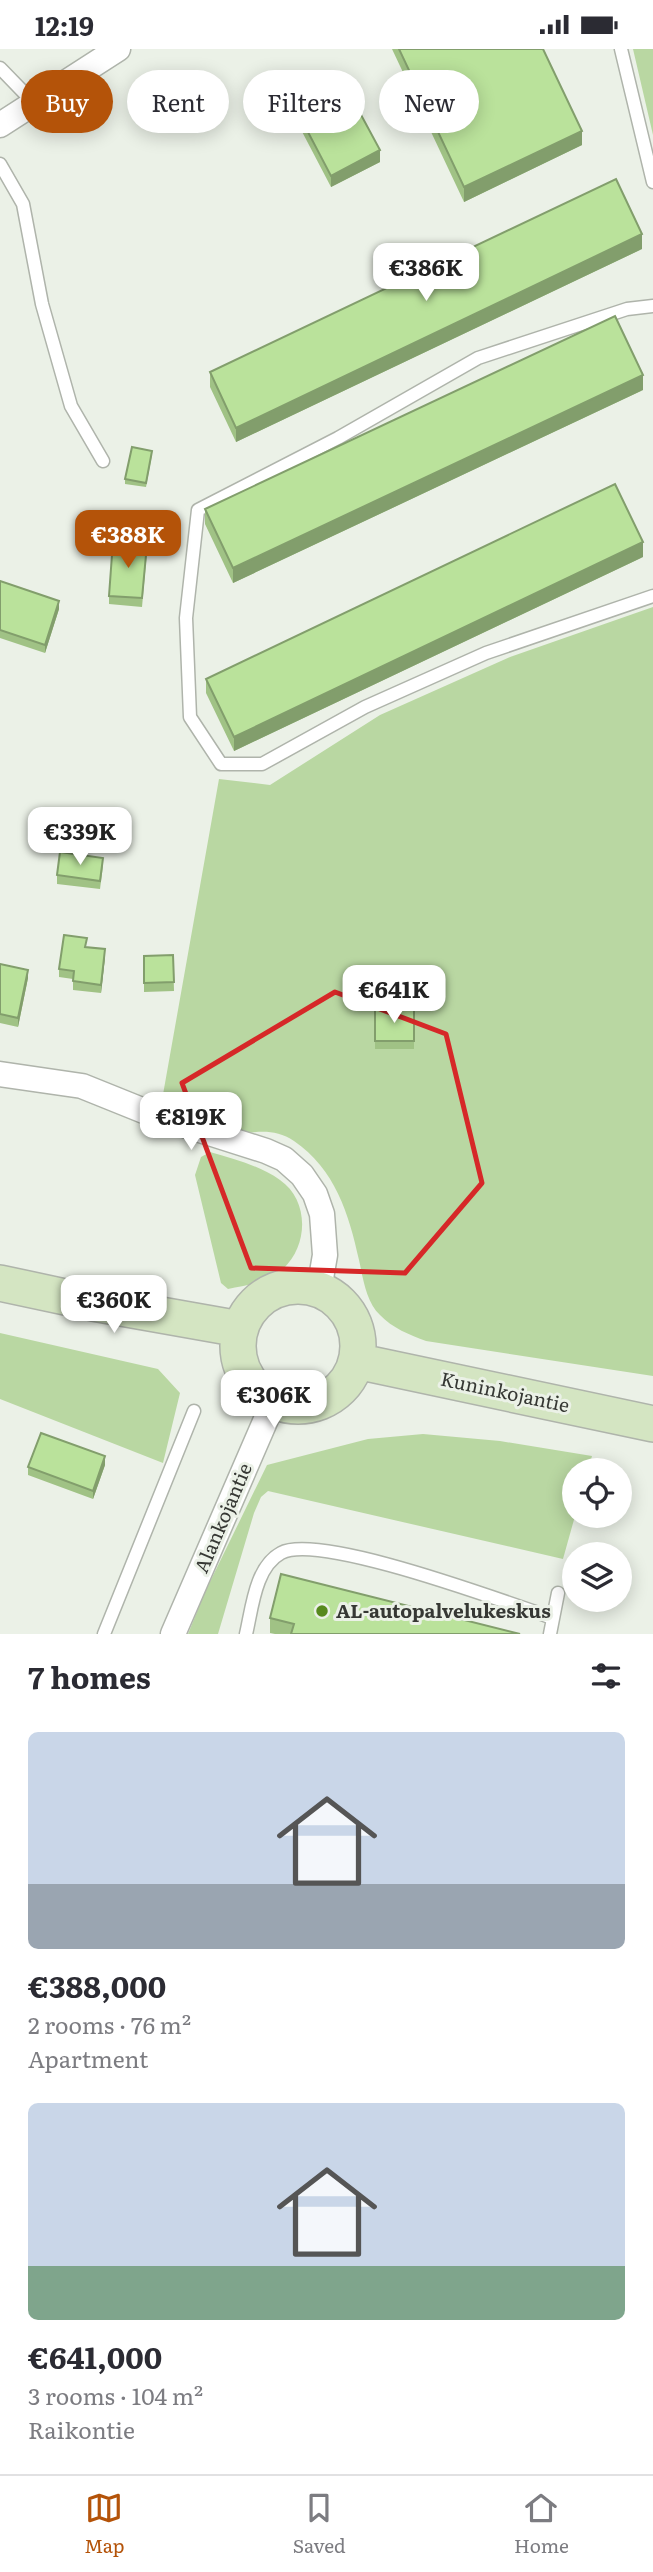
<!DOCTYPE html>
<meta charset="utf-8">
<style>
:root{--surface:#fff;--page:#f2f2f3;--text:#2b2b33;--muted:#7c7c81;--line:#e1e1e2;--accent:#b45309}
body{margin:0;font-family:Literata,serif;background:var(--page);color:var(--text);height:100vh;display:flex;flex-direction:column;font-size:26px;white-space:nowrap}
*{box-sizing:border-box;margin:0}
p{font-size:23px;color:var(--muted)}
.icon{flex:none;width:38px;height:38px;fill:none;stroke:currentColor;stroke-width:2;stroke-linecap:round;stroke-linejoin:round}
.map{position:relative;height:1585px;overflow:hidden}
.details{display:flex;flex-direction:column;background:var(--surface);flex:1}
.details>*{flex:none}
.hud{position:absolute;left:21px;top:21px;width:612px;height:63px;display:flex;gap:14px}
.fabs{position:absolute;left:562px;top:1409px;display:grid;gap:14px}
.fabs a{display:grid;place-items:center;width:70px;height:70px;border-radius:50%;background:var(--surface);box-shadow:0 4px 18px #0003;font-size:35px}
.price{position:absolute;translate:-50% -60px;padding:0 16px;border-radius:14px;background:#fff;color:#222;font-size:23px;line-height:46px;filter:drop-shadow(0 2px 4px #0008)}
.price::after{content:'';position:absolute;left:50%;top:42px;width:21px;height:16px;margin-left:-10px;background:inherit;clip-path:polygon(0 0,100% 0,50% 100%)}
.price.selected{background:var(--accent);color:#fff}
ul{padding:0;list-style:none}
li{display:grid;align-content:center;gap:14px;height:371px;padding:0 28px}
li span{display:grid;place-items:center;height:217px;border-radius:10px;color:#555}
li>.icon{margin-inline-start:auto}
span .icon{width:126px;height:126px;fill:#fffc;stroke-width:1}
li b{font-size:30px}
h2{display:flex;justify-content:space-between;align-items:center;height:84px;padding:0 28px;font-size:30px}
.pill{padding:0 24px;border-radius:32px;background:var(--surface);box-shadow:0 4px 18px #0003;font-size:24px;line-height:63px}
.pill.selected{background:var(--accent);color:#fff}
.status{display:flex;justify-content:space-between;align-items:center;height:49px;padding:0 35px;background:var(--surface);direction:ltr}
.status svg{height:19px;fill:currentColor}
.dock{display:flex;justify-content:space-around;align-items:center;height:98px;border-top:2px solid var(--line);background:var(--surface);font-size:19px;color:var(--muted)}
.dock a{display:grid;justify-items:center;gap:4px}
.dock .selected{color:var(--accent)}
.map>svg:first-child{display:block}
.green{fill:#b9d7a2}
.lines{fill:none;stroke-linecap:round;stroke-linejoin:round}
.service-casing{stroke:#afb4ab;stroke-width:15}
.minor-casing{stroke:#afb4ab;stroke-width:27}
.secondary-casing{stroke:#afb4ab;stroke-width:38}
.service{stroke:#fff;stroke-width:12}
.minor{stroke:#fff;stroke-width:24}
.secondary{stroke:#d4e5c2;stroke-width:35}
.wall{fill:#a0c285}
.shaded-wall{fill:#829e6c}
.building{fill:#bae29b;stroke:#829e6c;stroke-width:2}
.marked{fill:none;stroke:#d62828;stroke-width:5;stroke-linejoin:round}
.poi-dot{fill:#57891e;stroke:#ebf1e7;stroke-width:2.5}
.labels{text-anchor:middle;stroke-width:6;stroke-linejoin:round;paint-order:stroke}
.street-label{font-size:19px;fill:#363834;stroke:#ebf1e7}
.poi-label{font-size:19px;font-weight:bold;fill:#363834;stroke:#ebf1e7;text-anchor:start}
</style>
<div class="status"><b>12:19</b><svg viewBox="0 0 49 12"><path d="M0 12V9h3v3zM5 12V6h3v6zM10 12V3h3v9zM15 12V0h3v12zM26 1h20v11H26zM47 4h2v5h-2z"/></svg></div>
<div class="map">
<svg width="653" height="1585" viewBox="0 0 653 1585">
<rect width="100%" height="100%" fill="#ebf1e7"/>
<!-- green -->
<path class="green" d="M633,0H653V86Z
M653,558V1327L426,1292C410,1286 392,1279 380,1266C366,1253 363,1229 359,1211C349,1165 335,1120 294,1092C266,1073 239,1090 210,1086C193,1083 175,1073 159,1068L219,730L270,736L380,666L510,608Z
M210,1103C233,1110 259,1116 280,1131C309,1151 309,1196 283,1220C268,1234 247,1236 228,1240L221,1234L195,1126L201,1108Z
M0,1284L158,1320L180,1344L163,1414L0,1350Z
M423,1385L500,1392L592,1407L588,1421H574L575,1467L563,1510L268,1442L261,1448L254,1464L218,1585H188L205,1543L267,1416L368,1390Z"/>
<g class="lines">
<defs>
<path id="service" d="M621,0L653,133
M0,19L34,54
M0,115L23,155L42,255L71,357L103,412
M653,257L627,260L478,309L338,389L198,461L186,569L190,668L221,715H262L365,658L486,604L653,547
M104,1585L194,1362
M246,1585C252,1560 255,1518 281,1504C319,1483 507,1554 553,1569
M550,1585L558,1544"/>
<path id="minor" d="M0,76L118,0
M0,1025L82,1037L159,1068L266,1102L284,1110L302,1126L315,1145L322,1165L325,1206L319,1241
M173,1585L274,1352"/>
<path id="secondary" d="M0,1234L93,1254L240,1280
M238 1297a60 60 0 1 1 120 0a60 60 0 1 1-120 0Z
M356,1312L653,1375"/>
</defs>
<!-- service casing -->
<use href="#service" class="service-casing"/>
<!-- minor casing -->
<use href="#minor" class="minor-casing"/>
<!-- secondary casing -->
<use href="#secondary" class="secondary-casing"/>
<!-- service -->
<use href="#service" class="service"/>
<!-- minor -->
<use href="#minor" class="minor"/>
<!-- secondary -->
<use href="#secondary" class="secondary"/>
</g>
<!-- wall -->
<path class="wall" d="M392,0H543L582,96L464,153Z
M298,64L380,113L331,138L298,75Z
M642,200L236,393L210,338V323Z
M643,341L233,534L205,475V460Z
M152,406L146,438L125,435V430Z
M147,503L142,558L109,555V547Z
M643,508L234,702L206,644V630Z
M0,532L59,560L45,604L0,589Z
M103,817L100,840L57,835V826Z
M87,898L105,908L101,944L73,941V930L59,928V920Z
M173,906L174,942L144,943V907Z
M0,915L28,929L18,978L0,974Z
M375,960H414V1000H375Z
M105,1416L93,1450L28,1426V1418Z
M270,1569L520,1585H275L270,1584Z"/>
<!-- shaded-wall -->
<path class="shaded-wall" d="M582,82V96L464,153V138Z
M380,101V113L331,138V127Z
M642,185V200L236,393V379Z
M643,326V341L233,534V519Z
M643,493V508L234,702V688Z
M59,552V560L45,604V596Z
M105,900V908L101,944V936Z
M28,921V929L18,978V969Z
M105,1407V1416L93,1450V1442Z"/>
<!-- building -->
<path class="building" d="M399,0H543L582,82L464,138Z
M346,38L380,101L331,127L298,64Z
M616,130L642,185L236,379L210,323Z
M615,267L643,326L233,519L205,460Z
M132,398L152,402L146,434L125,430Z
M615,435L643,493L234,688L206,630Z
M113,492L147,495L142,549L109,547Z
M0,532L59,552L45,596L0,581Z
M60,803L103,809L100,832L57,826Z
M64,886L87,889L85,898L105,900L101,936L73,932L74,922L59,920Z
M173,906L174,933L144,934V907Z
M0,915L28,921L18,969L0,965Z
M375,960H414V992H375Z
M41,1384L105,1407L93,1442L28,1418Z
M281,1525L520,1585H291L294,1575L270,1569Z"/>
<!-- marked area -->
<path class="marked" d="M335,943L446,985L482,1134L405,1224L251,1219L182,1034Z"/>
<!-- markers -->
<circle class="poi-dot" cx="322" cy="1562" r="7"/>
<g class="labels">
<!-- street labels -->
<g class="street-label">
<text transform="translate(505 1343) rotate(12)" y="7">Kuninkojantie</text>
<text transform="translate(223 1469) rotate(-67)" y="7">Alankojantie</text>
</g>
<!-- poi labels -->
<g class="poi-label">
<text x="336" y="1569">AL-autopalvelukeskus</text>
</g>
</g>
</svg>
<div class="fabs">
<a><svg class="icon" aria-label="locate" viewBox="0 0 24 24"><circle cx="12" cy="12" r="6"/><path d="M12 2v4M12 18v4M2 12h4M18 12h4"/></svg></a>
<a><svg class="icon" aria-label="layers" viewBox="0 0 24 24"><path d="M12 4l9 5-9 5-9-5zM3 14l9 5 9-5"/></svg></a>
</div>
<b class="price" style="left:426px;top:254px">€386K</b>
<b class="price selected" style="left:128px;top:521px">€388K</b>
<b class="price" style="left:80px;top:818px">€339K</b>
<b class="price" style="left:394px;top:976px">€641K</b>
<b class="price" style="left:191px;top:1103px">€819K</b>
<b class="price" style="left:114px;top:1286px">€360K</b>
<b class="price" style="left:274px;top:1381px">€306K</b>
<div class="hud">
<a class="pill selected">Buy</a>
<a class="pill">Rent</a>
<a class="pill">Filters</a>
<a class="pill">New</a>
</div>
</div>
<section class="details">
<h2>7 homes<svg class="icon" aria-label="filters" viewBox="0 0 24 24"><path d="M4 7h16M4 17h16"/><circle cx="9" cy="7" r="2"/><circle cx="15" cy="17" r="2"/></svg></h2>
<ul>
<li><span style="background:linear-gradient(#c9d6e8 70%,#9aa5b1 0)"><svg class="icon" aria-label="home" viewBox="0 0 24 24"><path d="M3 11l9-7 9 7M6 9v11h12V9"/></svg></span><div><b>€388,000</b><p>2 rooms · 76 m²</p><p>Apartment</p></div></li>
<li><span style="background:linear-gradient(#c9d6e8 75%,#7fa58c 0)"><svg class="icon" aria-label="home" viewBox="0 0 24 24"><path d="M3 11l9-7 9 7M6 9v11h12V9"/></svg></span><div><b>€641,000</b><p>3 rooms · 104 m²</p><p>Raikontie</p></div></li>
</ul>
</section>
<nav class="dock">
<a class="selected"><svg class="icon" aria-label="map" viewBox="0 0 24 24"><path d="M3 6l6-2 6 2 6-2v14l-6 2-6-2-6 2zM9 4v14M15 6v14"/></svg>Map</a>
<a><svg class="icon" aria-label="saved" viewBox="0 0 24 24"><path d="M7 4h10v16l-5-4-5 4z"/></svg>Saved</a>
<a><svg class="icon" aria-label="home" viewBox="0 0 24 24"><path d="M3 11l9-7 9 7M6 9v11h12V9"/></svg>Home</a>
</nav>
